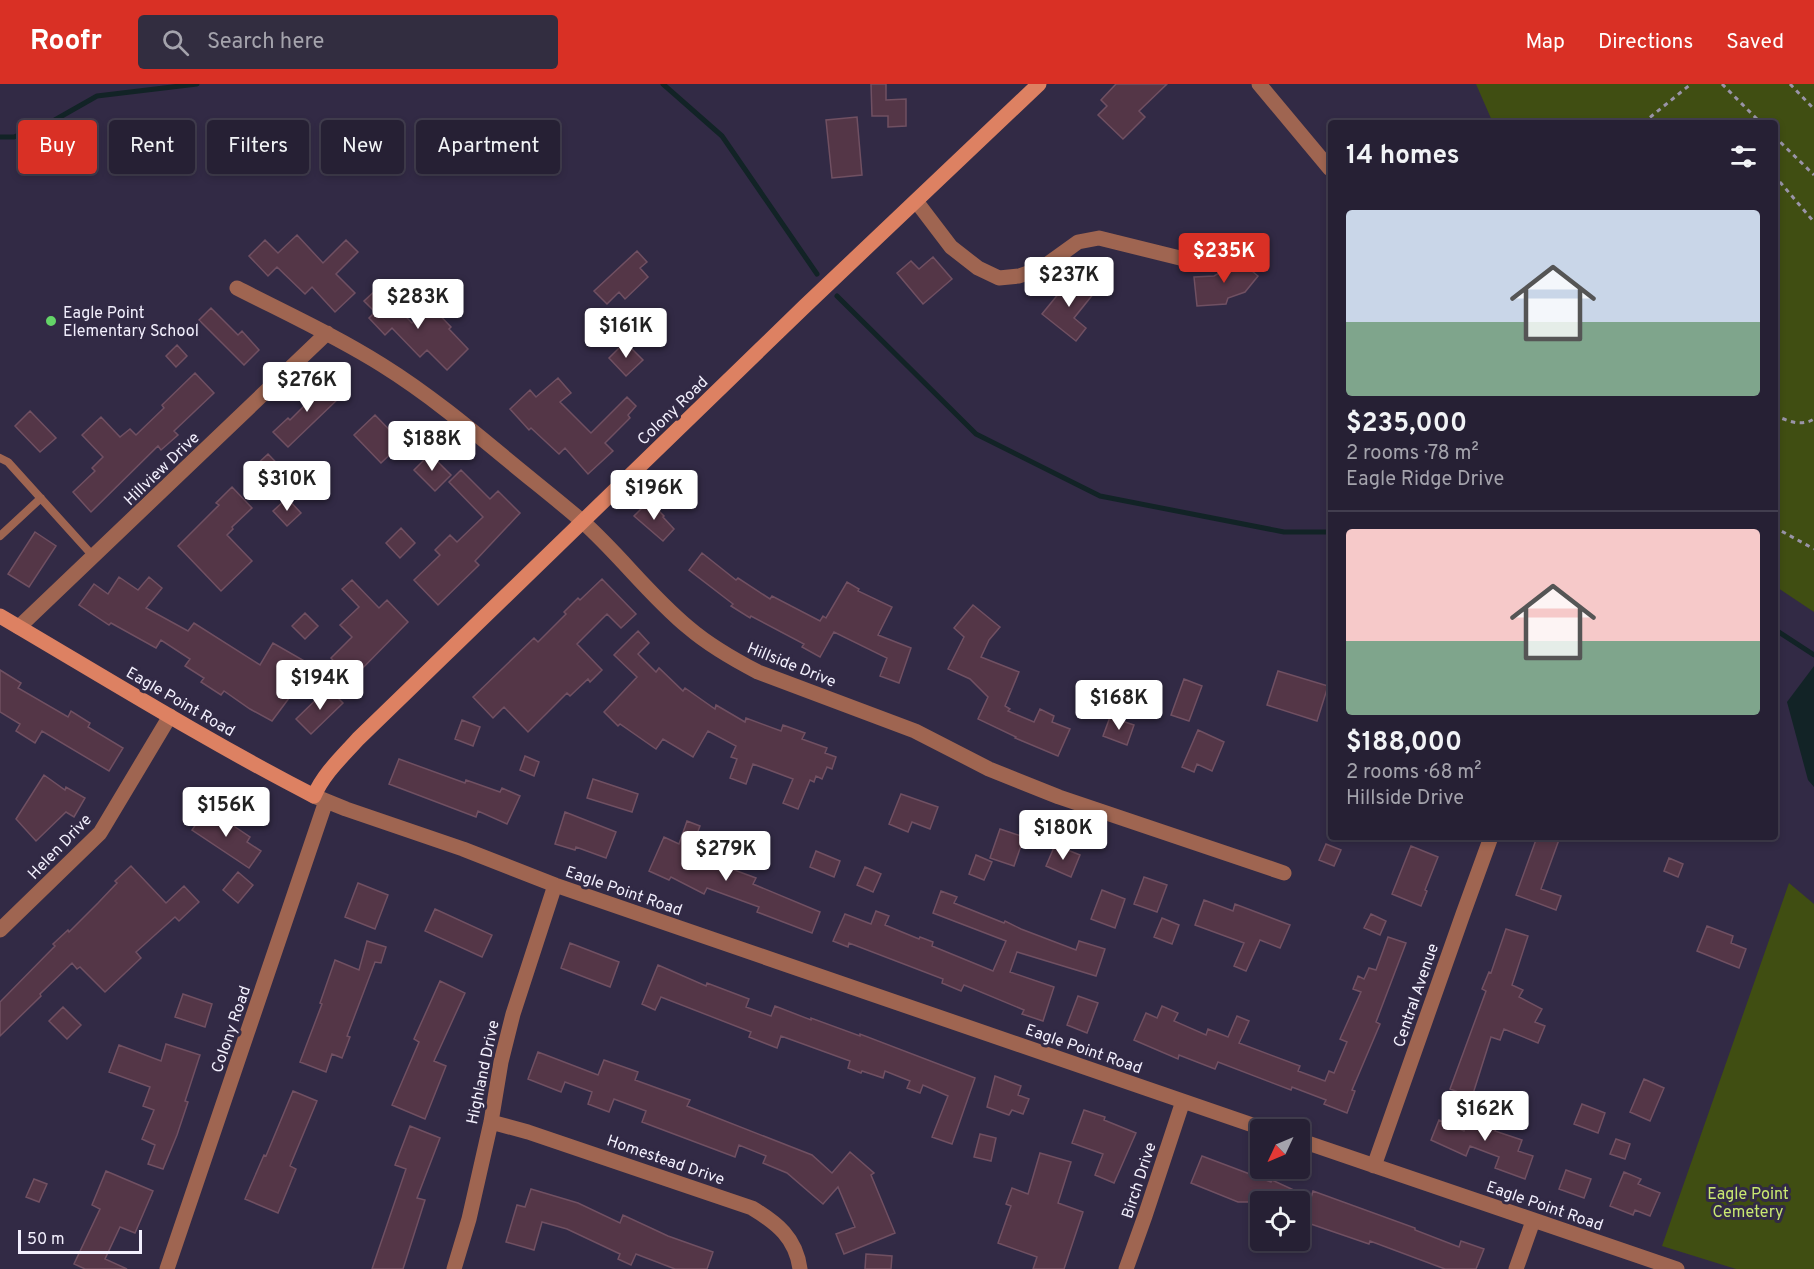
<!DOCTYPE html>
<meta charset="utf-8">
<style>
:root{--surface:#262034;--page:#322d40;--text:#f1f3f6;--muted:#a4a3ac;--line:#423e4f;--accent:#d93025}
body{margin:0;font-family:Overpass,sans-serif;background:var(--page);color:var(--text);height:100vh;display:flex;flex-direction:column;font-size:22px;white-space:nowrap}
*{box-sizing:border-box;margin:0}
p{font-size:20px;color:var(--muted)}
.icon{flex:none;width:33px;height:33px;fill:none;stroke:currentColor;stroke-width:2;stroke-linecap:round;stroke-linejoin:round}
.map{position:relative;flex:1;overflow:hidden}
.details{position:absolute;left:1328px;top:36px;width:450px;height:720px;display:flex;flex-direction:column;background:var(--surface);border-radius:6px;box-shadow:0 3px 9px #0003,0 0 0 2px var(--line)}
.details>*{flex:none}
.guide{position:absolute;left:18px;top:36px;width:570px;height:54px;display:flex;gap:12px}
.needle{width:39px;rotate:226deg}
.controls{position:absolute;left:1250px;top:1035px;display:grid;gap:12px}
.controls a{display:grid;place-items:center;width:60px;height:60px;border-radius:6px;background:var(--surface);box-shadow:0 3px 9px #0003,0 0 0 2px var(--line);font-size:30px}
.scale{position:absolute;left:18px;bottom:15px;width:124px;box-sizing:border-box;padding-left:6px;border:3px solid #f2effd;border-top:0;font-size:16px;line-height:21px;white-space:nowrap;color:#f2effd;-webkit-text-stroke:4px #322a45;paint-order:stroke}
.price{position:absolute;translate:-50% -51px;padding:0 14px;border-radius:6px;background:#fff;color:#222;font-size:20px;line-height:39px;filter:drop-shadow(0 2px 3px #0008)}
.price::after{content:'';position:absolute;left:50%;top:36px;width:18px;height:14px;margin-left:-9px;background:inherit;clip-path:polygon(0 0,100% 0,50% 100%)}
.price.active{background:var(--accent);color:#fff}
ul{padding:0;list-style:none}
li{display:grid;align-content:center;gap:12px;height:318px;padding:0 18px}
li+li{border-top:2px solid var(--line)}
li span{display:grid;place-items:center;height:186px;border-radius:6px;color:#555}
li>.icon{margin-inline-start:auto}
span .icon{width:108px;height:108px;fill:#fffc;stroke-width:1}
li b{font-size:26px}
h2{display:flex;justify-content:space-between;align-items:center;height:72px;padding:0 18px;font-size:26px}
.pill{padding:0 21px;border-radius:6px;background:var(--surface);box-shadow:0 3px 9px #0003,0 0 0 2px var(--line);font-size:21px;line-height:54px}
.pill.active{background:var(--accent);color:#fff}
header{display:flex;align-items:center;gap:36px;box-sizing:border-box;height:84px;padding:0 30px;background:var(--accent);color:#fff}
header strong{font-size:28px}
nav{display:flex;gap:33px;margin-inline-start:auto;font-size:21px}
.search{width:420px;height:54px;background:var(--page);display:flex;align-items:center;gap:15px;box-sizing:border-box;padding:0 21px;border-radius:6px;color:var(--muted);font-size:22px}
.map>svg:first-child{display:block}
.green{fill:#404e12}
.water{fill:#122326}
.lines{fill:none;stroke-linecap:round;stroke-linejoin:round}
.stream{stroke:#122326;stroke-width:5}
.building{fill:#543647;stroke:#705062;stroke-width:1.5}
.path{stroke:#9a94a8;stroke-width:3;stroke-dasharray:4.5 4.5;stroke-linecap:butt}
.lane{stroke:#9f6551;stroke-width:8}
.street{stroke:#9f6551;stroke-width:15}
.secondary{stroke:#dd8162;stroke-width:15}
.poi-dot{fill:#64d468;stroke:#322a45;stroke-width:2}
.labels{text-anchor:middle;stroke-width:6;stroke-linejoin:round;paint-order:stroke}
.poi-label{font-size:16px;fill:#f2effd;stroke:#322a45;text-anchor:start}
.street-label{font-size:16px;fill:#f2effd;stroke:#322a45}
.park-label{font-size:16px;fill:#c9e871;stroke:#322a45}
</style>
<header>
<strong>Roofr</strong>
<div class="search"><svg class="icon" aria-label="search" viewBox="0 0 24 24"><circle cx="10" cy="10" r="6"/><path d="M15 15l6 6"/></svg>Search here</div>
<nav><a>Map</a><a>Directions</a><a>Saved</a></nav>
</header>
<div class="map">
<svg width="1814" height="1185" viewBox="0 0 1814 1185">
<rect width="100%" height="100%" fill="#322a45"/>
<!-- green -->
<path class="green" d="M1476,0H1814V528L1775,502L1774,39H1493Z
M1789,799L1814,820V1185H1736L1662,1162Z"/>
<!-- water -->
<path class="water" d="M1814,582V703L1808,696L1787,618Z"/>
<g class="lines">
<!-- stream -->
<path class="stream" d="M663,0L722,52L817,190
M0,53H14L53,37L97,12L197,0
M837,212L976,350L1100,412L1284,448H1330
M1774,545L1814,571"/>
</g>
<!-- building -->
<path class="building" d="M871,0H886V16L906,15V42L888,43V32H872Z
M1116,0H1167L1139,27L1145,33L1123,55L1098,31L1107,22L1101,16Z
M857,33L862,91L832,94L826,36Z
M297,151L323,179L346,156L358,168L336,190L355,209L335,228L312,203L305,210L277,183L268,192L249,172L265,156L278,169Z
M637,167L647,178L640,184L648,193L625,215L619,208L607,220L594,207Z
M933,173L952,195L923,220L897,189L911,177L919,185Z
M1235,173L1258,192L1245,208L1228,214L1226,220L1197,222L1194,193L1214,192L1223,187Z
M1073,192L1094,209L1074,234L1086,244L1076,257L1042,230Z
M378,204L412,239L430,221L451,243L449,245L468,265L447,286L427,266L420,273L392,244L385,251L369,234L375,228L364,217Z
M211,224L238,251L242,247L259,266L244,281L199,236Z
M625,258L643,276L626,292L609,274Z
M177,261L187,272L176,283L166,272Z
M195,289L214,309L174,347L178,351L161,366L158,362L91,428L73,408L95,387L92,384L103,373L82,351L101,333L120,353L130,345L136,351L164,324L162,321Z
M319,293L339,314L288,363L273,348L288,334L290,336L312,314L305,307Z
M558,294L571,309L560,318L591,349L627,313L636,322L628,331L630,334L605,359L613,367L588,390L565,364L559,370L531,344L529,346L510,325L530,306L536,313Z
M30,327L56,354L40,368L15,342Z
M375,331L402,359L381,379L354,351Z
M268,370L293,396L277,411L252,385Z
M430,370L451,391L435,407L414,386Z
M461,386L490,415L498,407L520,429L475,477L479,481L438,521L414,496L440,471L435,466L450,451L457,458L483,433L449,398Z
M232,403L252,424L232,443L233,445L227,451L252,477L221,507L178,462L219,421L216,419Z
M287,414L301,429L287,442L273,427Z
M649,417L664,432L663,433L674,445L663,457L634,432Z
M401,444L415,459L400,474L386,459Z
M35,448L56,462L29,503L8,490Z
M702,469L736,496L738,494L770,515L772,512L820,537L823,532L826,534L847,498L859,505L858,507L892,523L878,551L911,564L899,599L880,592L887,574L834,548L820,573L802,563L804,560L751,532L750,534L731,522L733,520L689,486Z
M119,493L138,506L149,493L162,504L146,524L188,547L194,539L260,581L273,559L313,582L272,637L250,625L224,607L221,611L201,598L204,594L185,582L190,575L161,556L156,564L111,539L109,541L79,521L94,500L108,510Z
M602,495L636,530L621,544L607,530L577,560L602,586L590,598L588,595L570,612L567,609L528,648L504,623L493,634L473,613L534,554L538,558L566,530L564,528L578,514L580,516Z
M352,496L379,524L387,516L408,538L351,596L331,574L352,553L340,541L359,523L342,505Z
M973,521L1000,543L989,556L981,573L1019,588L1005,622L1010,625L1008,627L1034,638L1040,625L1054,632L1052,638L1070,645L1058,672L1015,654L1016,653L978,635L988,613L970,595L948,585L964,553L954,544Z
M305,529L318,542L305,555L292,542Z
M638,547L649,559L638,570L656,588L659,584L683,607L685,604L715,625L716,621L745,638L746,634L781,647L783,641L805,649L802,655L827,664L825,669L836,673L832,685L827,683L822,695L816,692L814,698L810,696L798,725L783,719L793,695L753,680L746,700L730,694L737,675L731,673L736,662L708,647L693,673L663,655L656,665L620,640L618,642L604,628L637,593L614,571Z
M0,586L21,599L18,604L68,633L71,627L90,639L88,643L123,664L109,687L42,647L35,659L16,647L20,640L0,628Z
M1278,587L1328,602L1317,637L1267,621Z
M1184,595L1202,602L1189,637L1171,631Z
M328,604L343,619L311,650L296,635Z
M1110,633L1134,641L1127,661L1103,652Z
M462,636L480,643L473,662L455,655Z
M1198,646L1224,658L1212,687L1197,680L1194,688L1182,683Z
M525,672L539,678L534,692L520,686Z
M399,675L465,699L466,696L500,708L502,704L520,712L507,740L478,727L476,733L389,700Z
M44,691L65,706L66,703L85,714L74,733L66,728L36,757L16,735Z
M593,695L638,710L632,728L587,714Z
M901,710L938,723L930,745L912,738L908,748L889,740Z
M207,724L250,753L247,758L261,767L249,784L192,746Z
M565,728L616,748L606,774L576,763L575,766L555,760Z
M687,737L700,742L689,771L727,790L729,784L756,794L753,800L820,828L812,849L757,828L759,823L707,804L704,810L671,793L669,796L649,787L664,753L679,760Z
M1000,745L1024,753L1014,782L990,774Z
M1537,753H1560L1541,805L1561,812L1556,826L1516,811Z
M1326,760L1341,766L1334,782L1319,776Z
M1055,761L1080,771L1071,793L1046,782Z
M1411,762L1438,773L1425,806L1427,807L1421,822L1392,810Z
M816,767L840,777L834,793L810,783Z
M976,771L992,778L984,796L969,790Z
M1669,774L1683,780L1678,793L1664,787Z
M131,782L166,819L184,802L199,818L179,837L175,833L136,868L141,874L105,908L80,883L77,885L72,879L40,910L41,912L0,952V918L55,862L53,860L68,846L69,848L98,819L117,799L115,797Z
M865,783L881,790L873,808L857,801Z
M238,788L253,801L238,819L223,806Z
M1144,793L1167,801L1157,828L1134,820Z
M358,799L388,811L375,845L345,833Z
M1102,806L1125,815L1115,844L1091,835Z
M941,807L957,813L954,819L1004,839L1005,837L1021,845L1076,866L1079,857L1105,865L1096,892L1017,868L1010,888L1054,903L1043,937L1022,930L1024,926L964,901L961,907L942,899L943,895L849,859L848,863L833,857L845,830L871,840L876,827L889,832L885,841L919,855L920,853L933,858L932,862L993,887L1006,857L933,829Z
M1204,816L1233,827L1235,820L1290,841L1280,864L1260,856L1246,887L1234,882L1244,859L1195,841Z
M435,825L492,851L482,873L425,847Z
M1371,830L1386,837L1380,851L1364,844Z
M1162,834L1179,841L1172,860L1154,853Z
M1707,842L1733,852L1731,859L1746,865L1739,884L1697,867Z
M1506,845L1528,852L1512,901L1523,906L1519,913L1542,925L1535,938L1545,942L1538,959L1504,945L1500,956L1491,953L1472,1013L1450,1005L1486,907L1482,905L1489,888L1491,889Z
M1388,853L1406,859L1376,938L1380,940L1352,1006L1355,1007L1347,1029L1324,1020L1326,1016L1292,1003L1291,1006L1218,978L1215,985L1179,971L1178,975L1134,956L1146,929L1157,934L1162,922L1178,929L1174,937L1206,951L1208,945L1228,953L1237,932L1249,937L1239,959L1300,982L1298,987L1325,997L1329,987L1334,989L1347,958L1340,955L1361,908L1353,905L1358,892L1364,895L1369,884L1376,886Z
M367,857L386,863L381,879L375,878L347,952L350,953L342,974L332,970L326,988L300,978L322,920L320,919L335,876L359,886Z
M570,859L619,878L610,903L561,884Z
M658,881L706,902L707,899L749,915L746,923L771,932L775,922L811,936V934L860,952V950L975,994L952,1060L932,1053L948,1012L923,1001L920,1009L907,1004L910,997L885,987L883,994L862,987L861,989L848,984L850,977L781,952L777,964L749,953L751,948L661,913L655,926L642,920Z
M440,897L465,909L434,977L446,982L425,1035L392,1021L419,958L414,955Z
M183,910L212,920L205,943L175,933Z
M1078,912L1098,919L1087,949L1067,941Z
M63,923L81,941L67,955L49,937Z
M166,960L200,971L185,1017L188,1018L177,1051L163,1085L148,1080L155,1061L142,1055L154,1026L143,1022L150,1003L109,988L119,961L161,977Z
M538,968L598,991L604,976L638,988L635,996L690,1016L687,1022L812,1071L832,1089L850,1068L874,1089L871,1091L895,1149L844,1170L836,1150L855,1143L838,1103L823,1120L787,1089L763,1079L766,1072L739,1061L735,1073L642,1038L646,1027L614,1015L609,1028L588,1020L592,1008L565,998L561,1008L528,995Z
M995,992L1021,1002L1018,1011L1029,1015L1023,1030L1012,1026L1009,1031L987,1023Z
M1644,995L1664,1004L1650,1037L1630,1028Z
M293,1007L317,1017L290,1082L296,1085L278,1129L245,1115L264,1071L266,1072Z
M1582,1020L1605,1029L1598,1049L1574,1040Z
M1474,1022L1500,1034L1495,1047L1522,1056L1518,1067L1533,1072L1525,1095L1495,1084L1499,1073L1470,1062L1466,1072L1431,1056L1439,1036L1464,1047Z
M1084,1026L1105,1033L1104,1036L1136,1049L1114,1099L1095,1091L1103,1070L1072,1059Z
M410,1042L440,1054L417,1114L425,1116L403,1185H372L406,1085L395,1081Z
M980,1050L996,1054L991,1077L974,1073Z
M1616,1055L1630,1060L1625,1075L1610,1070Z
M1040,1069L1071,1078L1058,1119L1083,1128L1064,1185H1033L1037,1173L998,1159L1011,1122L1006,1120L1012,1104L1028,1110Z
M1202,1072L1271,1098L1272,1096L1311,1114L1313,1107L1415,1144V1146L1459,1163L1461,1157L1484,1165L1476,1185H1445L1370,1157L1369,1160L1302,1137L1309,1118H1238L1191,1099Z
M1566,1086L1591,1095L1584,1114L1559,1105Z
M106,1087L153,1107L135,1149L120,1143L105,1175L127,1185H85L74,1180L100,1125L92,1121Z
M1624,1088L1641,1095L1638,1100L1660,1109L1650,1132L1635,1126L1633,1131L1610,1122Z
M34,1095L47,1100L39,1118L26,1113Z
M531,1105L578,1119L620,1139L623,1131L668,1152L713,1168L707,1185H675L636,1170L631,1181L618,1175L620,1170L567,1145L542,1138L534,1166L506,1158L517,1121L525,1123Z
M866,1170L892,1172L891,1185H865Z"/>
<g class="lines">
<!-- path -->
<path class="path" d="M1722,0L1761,39
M1790,0L1814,25
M1643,39L1691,0
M1774,52L1814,91
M1774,91L1814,138
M1774,331C1788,337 1801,343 1814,335
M1774,443L1814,465"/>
<!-- lane -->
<path class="lane" d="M0,374L8,378L93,472
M0,452L41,414"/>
<!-- street -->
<path class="street" d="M1259,0L1330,85
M916,117L951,163L978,184L999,194L1019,192L1042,184L1078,158L1099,154L1184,175
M237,204C286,229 336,252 382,281C427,309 468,343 509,377C533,397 559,417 583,438C620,471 650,512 689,544C710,562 733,575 758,588L915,647L989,685L1059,713L1284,789
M19,543L327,249
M314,712L346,725L463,765L555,801L1267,1046
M0,846L100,749L170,632
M491,1038L528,1048L752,1124C777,1139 796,1154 800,1185
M1299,1056L1677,1185
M1374,1082L1463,830L1491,753
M167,1185L326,717
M454,1185L469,1135L491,1038L501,978L513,930L555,801
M1126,1185L1145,1132L1183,1017
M1516,1185L1533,1137"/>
<!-- secondary -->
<path class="secondary" d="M0,532C104,593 207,657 314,712C324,689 342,673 358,655L805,222L1039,0"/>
</g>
<!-- markers -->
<circle class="poi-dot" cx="51" cy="237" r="6"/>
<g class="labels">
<!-- poi labels -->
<g class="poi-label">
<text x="63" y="234">Eagle Point<tspan x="63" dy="18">Elementary School</tspan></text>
</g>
<!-- street labels -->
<g class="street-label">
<text transform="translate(672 326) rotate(-44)" y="6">Colony Road</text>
<text transform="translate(161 384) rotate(-44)" y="6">Hillview Drive</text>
<text transform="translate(792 580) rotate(22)" y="6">Hillside Drive</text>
<text transform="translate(181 617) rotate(30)" y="6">Eagle Point Road</text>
<text transform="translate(59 762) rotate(-46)" y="6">Helen Drive</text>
<text transform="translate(624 806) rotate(19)" y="6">Eagle Point Road</text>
<text transform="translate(1415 911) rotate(-71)" y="6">Central Avenue</text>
<text transform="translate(230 945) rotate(-71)" y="6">Colony Road</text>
<text transform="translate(1084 964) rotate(19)" y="6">Eagle Point Road</text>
<text transform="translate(482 988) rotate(-78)" y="6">Highland Drive</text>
<text transform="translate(666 1075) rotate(19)" y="6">Homestead Drive</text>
<text transform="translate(1138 1096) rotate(-72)" y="6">Birch Drive</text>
<text transform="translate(1545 1121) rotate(19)" y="6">Eagle Point Road</text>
</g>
<!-- park labels -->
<g class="park-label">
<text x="1748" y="1115">Eagle Point<tspan x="1748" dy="18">Cemetery</tspan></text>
</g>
</g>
</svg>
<div class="controls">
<a><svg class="needle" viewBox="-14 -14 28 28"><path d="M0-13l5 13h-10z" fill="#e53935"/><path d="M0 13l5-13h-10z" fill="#a4a3ac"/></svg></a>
<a><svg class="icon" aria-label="locate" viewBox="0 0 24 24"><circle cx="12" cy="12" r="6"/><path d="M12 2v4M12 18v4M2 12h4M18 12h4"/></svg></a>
</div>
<div class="scale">50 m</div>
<b class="price active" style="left:1224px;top:200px">$235K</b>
<b class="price" style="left:1069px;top:224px">$237K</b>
<b class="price" style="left:418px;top:246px">$283K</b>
<b class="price" style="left:626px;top:275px">$161K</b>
<b class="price" style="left:307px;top:329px">$276K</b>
<b class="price" style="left:432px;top:388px">$188K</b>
<b class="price" style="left:287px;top:428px">$310K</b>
<b class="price" style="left:654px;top:437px">$196K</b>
<b class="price" style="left:320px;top:627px">$194K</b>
<b class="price" style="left:1119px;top:647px">$168K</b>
<b class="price" style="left:226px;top:754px">$156K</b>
<b class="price" style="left:1063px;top:777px">$180K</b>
<b class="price" style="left:726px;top:798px">$279K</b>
<b class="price" style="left:1485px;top:1058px">$162K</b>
<div class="guide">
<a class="pill active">Buy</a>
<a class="pill">Rent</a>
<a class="pill">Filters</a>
<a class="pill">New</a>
<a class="pill">Apartment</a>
</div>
<section class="details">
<h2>14 homes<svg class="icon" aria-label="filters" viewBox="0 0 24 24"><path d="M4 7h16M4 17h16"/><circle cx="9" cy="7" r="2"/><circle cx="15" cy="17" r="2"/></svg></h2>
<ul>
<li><span style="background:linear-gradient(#c9d6e8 60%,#7fa58c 0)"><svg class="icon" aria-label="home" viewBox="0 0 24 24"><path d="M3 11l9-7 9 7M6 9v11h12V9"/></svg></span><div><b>$235,000</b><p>2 rooms · 78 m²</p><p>Eagle Ridge Drive</p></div></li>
<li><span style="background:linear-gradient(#f6c9c9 60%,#7fa58c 0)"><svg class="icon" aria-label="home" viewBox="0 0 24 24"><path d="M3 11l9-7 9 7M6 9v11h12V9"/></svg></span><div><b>$188,000</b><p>2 rooms · 68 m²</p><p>Hillside Drive</p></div></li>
</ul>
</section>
</div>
